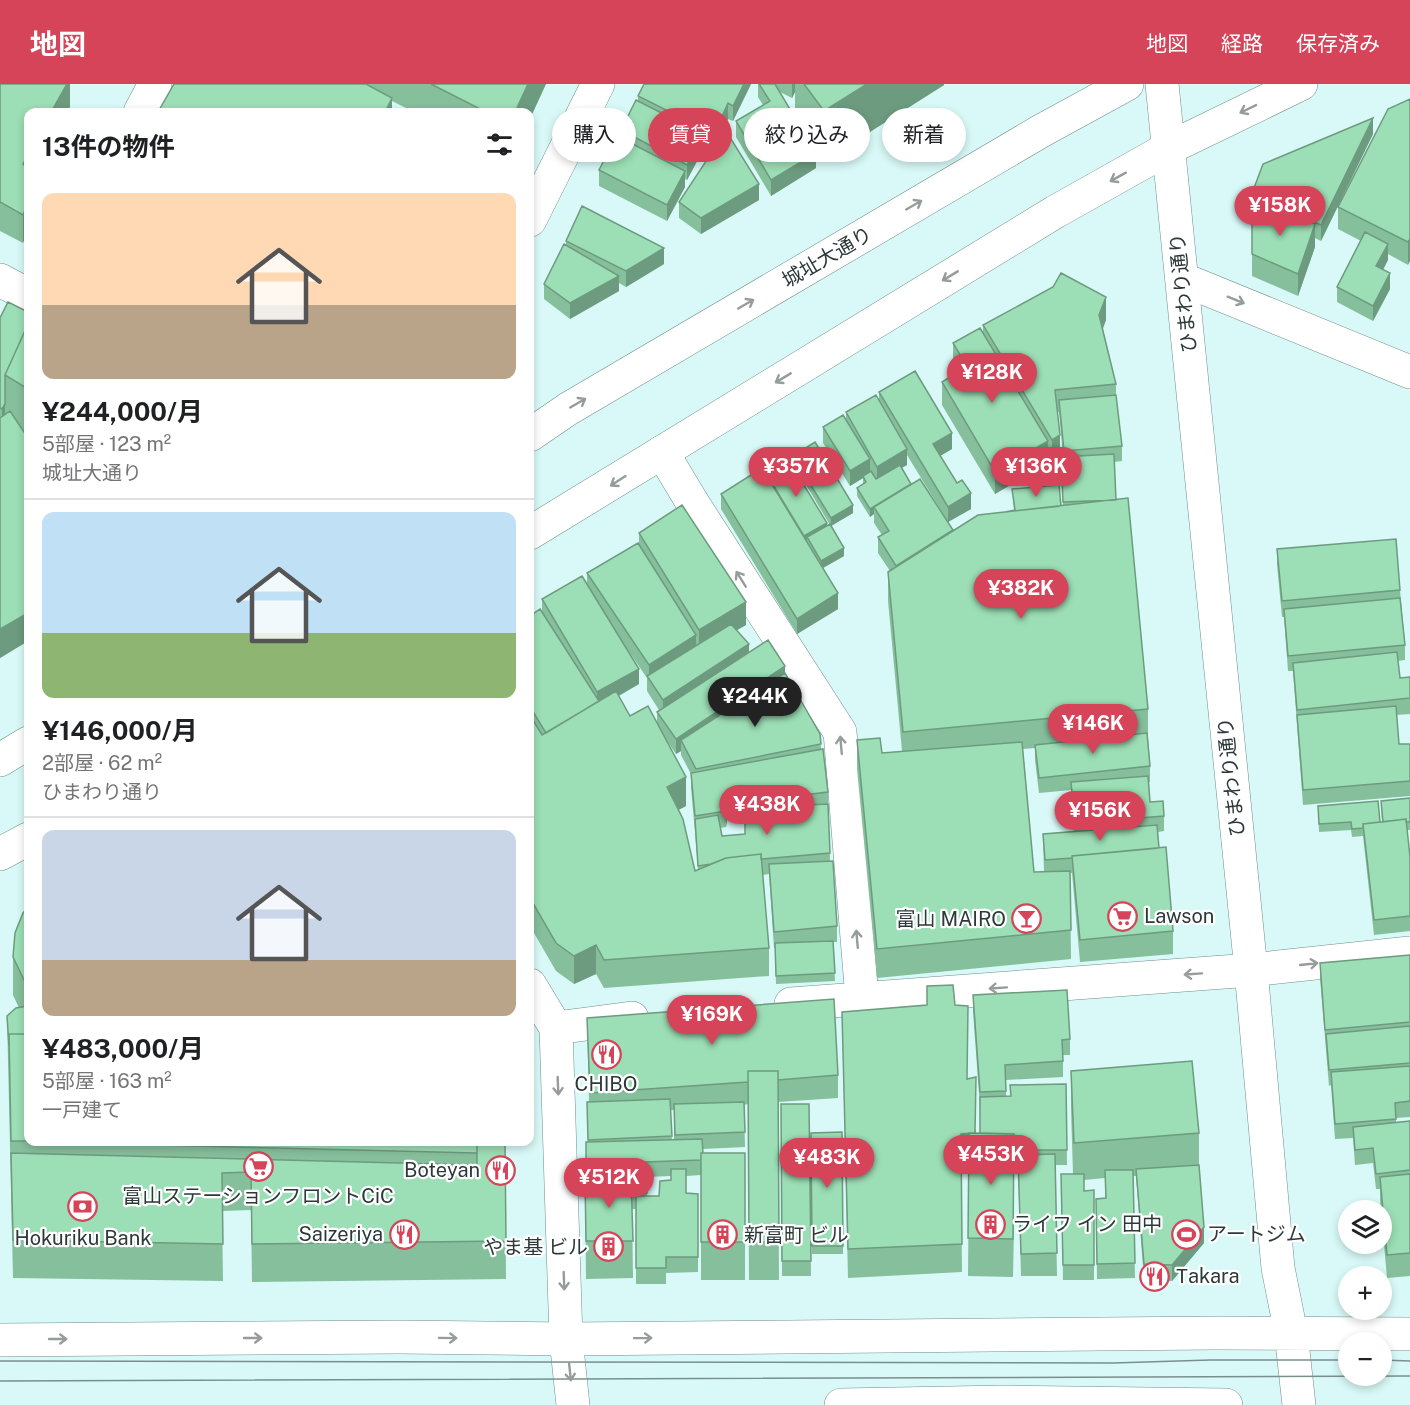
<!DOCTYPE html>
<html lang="ja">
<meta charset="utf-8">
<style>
:root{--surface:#fff;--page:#f2f2f2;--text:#202124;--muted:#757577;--line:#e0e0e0;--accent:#d54458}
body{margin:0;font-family:"Public Sans","Noto Sans JP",sans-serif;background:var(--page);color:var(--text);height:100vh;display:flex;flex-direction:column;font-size:22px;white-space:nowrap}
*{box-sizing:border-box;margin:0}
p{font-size:20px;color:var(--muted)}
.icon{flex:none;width:33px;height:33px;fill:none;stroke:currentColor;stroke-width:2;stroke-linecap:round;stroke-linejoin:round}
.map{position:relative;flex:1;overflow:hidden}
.panel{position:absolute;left:24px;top:24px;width:510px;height:1038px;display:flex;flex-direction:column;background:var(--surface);border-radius:12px;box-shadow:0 3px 9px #0003}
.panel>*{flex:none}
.guide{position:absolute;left:552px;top:24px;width:570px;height:54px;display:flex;gap:12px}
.buttons{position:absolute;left:1338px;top:1116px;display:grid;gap:12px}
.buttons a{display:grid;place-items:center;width:54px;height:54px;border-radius:50%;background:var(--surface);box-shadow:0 3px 9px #0003;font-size:30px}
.price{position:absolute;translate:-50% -51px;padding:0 14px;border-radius:21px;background:var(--accent);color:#fff;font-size:20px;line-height:39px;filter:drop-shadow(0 2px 3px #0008)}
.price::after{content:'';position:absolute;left:50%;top:36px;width:18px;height:14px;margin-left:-9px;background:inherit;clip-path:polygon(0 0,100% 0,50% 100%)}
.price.selected{background:#222;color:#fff}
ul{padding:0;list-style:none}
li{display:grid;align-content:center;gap:12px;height:318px;padding:0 18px}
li+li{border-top:2px solid var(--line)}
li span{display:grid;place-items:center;height:186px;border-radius:12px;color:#555}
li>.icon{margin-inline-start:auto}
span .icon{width:108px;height:108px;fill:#fffc;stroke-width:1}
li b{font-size:26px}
h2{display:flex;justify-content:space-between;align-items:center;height:72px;padding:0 18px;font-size:26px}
.tag{padding:0 21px;border-radius:27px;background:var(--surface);box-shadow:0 3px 9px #0003;font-size:21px;line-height:54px}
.tag.selected{background:var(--accent);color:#fff}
header{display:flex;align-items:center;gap:36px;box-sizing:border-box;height:84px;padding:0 30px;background:var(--accent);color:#fff}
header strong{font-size:28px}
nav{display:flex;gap:33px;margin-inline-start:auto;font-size:21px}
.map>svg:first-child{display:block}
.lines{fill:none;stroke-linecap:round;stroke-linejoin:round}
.minor-casing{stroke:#708e8c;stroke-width:34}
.tertiary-casing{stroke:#708e8c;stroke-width:34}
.minor{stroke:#fff;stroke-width:33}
.tertiary{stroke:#fff;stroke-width:33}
.tram{stroke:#798f8e;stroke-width:1.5}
.wall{fill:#86bf9c;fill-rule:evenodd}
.shaded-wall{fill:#6d9b7f}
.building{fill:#9cdeb5;stroke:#6d9b7f;stroke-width:1.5}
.oneway{stroke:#969c9c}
.labels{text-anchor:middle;stroke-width:4.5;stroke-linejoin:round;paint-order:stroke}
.street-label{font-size:20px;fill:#2c3938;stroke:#fff}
.poi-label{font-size:20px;fill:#2c3938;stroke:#fff;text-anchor:start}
</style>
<header>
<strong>地図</strong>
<nav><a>地図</a><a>経路</a><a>保存済み</a></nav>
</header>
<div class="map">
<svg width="1410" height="1321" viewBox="0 0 1410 1321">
<rect width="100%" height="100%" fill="#d8f9f7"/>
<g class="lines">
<defs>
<path id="minor" d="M140,28L155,0
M530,136L598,0
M1182,195L1410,288
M0,196L28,211
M662,368L692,418L840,648L862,914
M530,901L556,944L566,1255L573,1321
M791,920L1251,886L1410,869
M556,944L632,934
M841,1321L1004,1318L1226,1321"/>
<path id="tertiary" d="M1162,0L1251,886L1278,1184L1291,1249L1299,1321
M530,351L568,325L1041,47L1127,0
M530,449L1055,128L1169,64L1301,0
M0,676L28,659
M0,770L28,755
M0,1256L399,1253L566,1255L1216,1249L1410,1250"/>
</defs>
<!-- minor casing -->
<use href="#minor" class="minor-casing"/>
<!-- tertiary casing -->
<use href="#tertiary" class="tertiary-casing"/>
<!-- minor -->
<use href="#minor" class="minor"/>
<!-- tertiary -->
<use href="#tertiary" class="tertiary"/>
<!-- tram -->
<path class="tram" d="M1382,1276L1410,1277
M0,1277L1113,1279L1210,1276H1348
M0,1297L1410,1292"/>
</g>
<!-- wall -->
<path class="wall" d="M0,0H70V23L28,28L23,159L0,147Z
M174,0H546L530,28H414L392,17V28Z
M751,0L733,37L728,35L714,65L703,60V66L687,96L685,95V103L667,137L599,102V86L621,54V46L638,17V12Z
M758,0H944V1L824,77L807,53L816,84L771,112L736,53V37L763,21L758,13ZM780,8L792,14L795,8V34Z
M1410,15L1408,181L1388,170V176L1383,186L1390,205L1373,237L1337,218V203L1361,157L1338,145V123Z
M1373,50L1321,157L1315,154V163L1298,212L1252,192V134L1254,128L1251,127V112Z
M759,116L701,150L679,134V118Z
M566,157L664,180L626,203L619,199V207L570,235L544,215V200L566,162Z
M28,228V557L0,574V234Z
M1106,236L1103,245L1116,300V311L1122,362V377L1114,378L1116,416L1148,625V654L1150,682V698H1149L1150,718L1164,732V747L1158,748L1159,764L1173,847V870L1080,878L1072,789H1070L1071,875L877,894L857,685V656L882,669L902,667L888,517V488L890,487L878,469V453L882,451L874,439V430L870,433L857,412V404L863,400V394L850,402L823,359V343L846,337V328L879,317V308L952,365L940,372L971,425L948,438L907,371V381L901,384L911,400L953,447L1014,426L1012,405L1063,421L1061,373L1063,372L1059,328H1057L1060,374L1052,378L1048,371V379L995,410L942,321V298L957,289L953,282V259L983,250V241ZM1035,664V676L1039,709L1071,706L1074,747L1043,750L1044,788H1034L1023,665Z
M793,372L853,429L831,442L844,472L823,484L838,525L797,550L721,425V410L766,390L827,442L830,441L793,379Z
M639,449L746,541L736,546L749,568L785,589L820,650L821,665L828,708L830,777L837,842V858H833L835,897L776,900L775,864H774L769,790L763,791L769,864V892L604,904L596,890L574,900L556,887L530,842V532L542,528V515L587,500V489L639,460ZM617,550L647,594V607L659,626L657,628V638L630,632L619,612L639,600ZM667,657L676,670L681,667V671L691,690V704L695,748L698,786L695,787L678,726L686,722ZM787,728V730L761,732ZM745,734V750L722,752L720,744L726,743L727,736Z
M1277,465L1400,506L1405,561V576L1398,577L1400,594L1410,593V630L1396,631L1399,660H1410V712L1303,721L1293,587H1288L1284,533H1282L1277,481Z
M1410,714V746H1407L1410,773V847L1374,851L1363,752L1352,753L1351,746L1319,748L1318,722L1380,738H1382L1381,717Z
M28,823V1058H505L506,1195L252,1198L251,1126L222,1127L223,1197L13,1194L7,932L19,924L13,911V873Z
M1410,871V1033L1396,1034V1038L1410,1037V1192L1387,1194L1380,1116V1105H1376L1373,1079L1355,1081L1353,1054L1335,1055L1331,1001L1329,1002L1320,894V879Z
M927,902L955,921L968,951L967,995L976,1049H980V1024L973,927V911L1070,955V971H1063V993L1006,996V1012H1010V1001L1066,1000L1067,1081H1055L1057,1192H1021L1018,1082H1014L1013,1193L968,1192L969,1078H961L962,1188L848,1194L842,928L927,921Z
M587,934L838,991V1014L778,1018L779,1196H749L748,1020L744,1021L745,1063L703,1065V1069H745V1196H701V1091L686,1092V1109L698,1110V1188L666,1189V1200H636V1125H632L633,1194L586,1195L585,1094H586L588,1058L587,1018H589ZM670,1026H674V1056H672ZM671,1092V1096L659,1112H647L646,1093Z
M1071,987L1199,1049V1081L1204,1159L1172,1197L1144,1196L1136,1092H1133L1135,1194L1097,1195L1096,1115L1105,1114V1094L1084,1096V1107L1094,1106V1196H1063L1061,1090H1073L1071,1025Z
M781,1020H809L811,1192H782Z
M842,1048L843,1170H812L811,1049Z"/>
<!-- shaded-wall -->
<path class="shaded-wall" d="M67,0H70V23L67,28H51Z
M528,0H546L530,35V28H515Z
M744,0H751L733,37V22Z
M792,0H795V8L792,14Z
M867,0H944V1L824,77V27Z
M392,14V28H385Z
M728,19V35L714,65V50Z
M1373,34V50L1321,157V141Z
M703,50V66L687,96V81Z
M816,69V84L771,112V96Z
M28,71V99L23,80Z
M685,87V103L667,137V121Z
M759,100V116L701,150V134Z
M28,119V147L23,159V131Z
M1315,140V163L1298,212V190Z
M1410,155V177L1408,181V158Z
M1388,160V176L1376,198V182Z
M664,164V180L626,203V187Z
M1390,189V205L1373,237V222Z
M619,192V207L570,235V219Z
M1106,213V236L1099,253V231Z
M5,320V335L2,341V325Z
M952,349V365L933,376V360Z
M1060,351V374L1052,378V356Z
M1048,357V379L995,410V388Z
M907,365V381L877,398V383Z
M870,375V390L863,392V394L850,402V387Z
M911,400L874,423V430L870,433V425Z
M971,409V425L948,438V423Z
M853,421V429L831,442V434Z
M827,439V447L807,453V458L804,460V452Z
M844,464V472L821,485V477Z
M838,509V525L797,550V535Z
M746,518V541L699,568V546Z
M28,529V557L0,574V545Z
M696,551V566L649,594V581Z
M749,560V576L663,631V616Z
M785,582V598L681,656V667L676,670V655Z
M639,585V600L600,622L597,620V608Z
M686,693V722L667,732V703Z
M727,720V736L726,743V727Z
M596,861V890L574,900V872Z
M1014,1050V1087L1013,1193V1155Z
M1204,1143V1159L1172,1197V1181Z"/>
<!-- building -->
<path class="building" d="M0,0H67L51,28H28V71L23,80L28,85V119L23,131L0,118Z
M174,0H366L392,14L385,28H158Z
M431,0H528L515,28H486Z
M644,0H744L733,22L728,19L714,50L638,12Z
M759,0H775L816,69L771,96L736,37L770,17Z
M804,0H867L824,27Z
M1410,15V155L1408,158L1338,123L1388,25Z
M636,16L703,50L687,81L621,46Z
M1373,34L1321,141L1251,112L1263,80Z
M726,47L759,100L701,134L679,118Z
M617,52L685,87L667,121L599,86Z
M1259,116L1315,140L1298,190L1252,170V134Z
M582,122L664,164L626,187L566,157Z
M1365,148L1388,160L1376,182L1390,189L1373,222L1337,203Z
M564,160L619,192L570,219L544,200Z
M1061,189L1106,213L1099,231L1116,300L1055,306L1060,351L1052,356L983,241L1053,203Z
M8,218L28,228V240L5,291V320L2,325L0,324V234Z
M28,240V305L5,291Z
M980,244L1048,357L995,388L942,298L967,282L953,259Z
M915,287L952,349L933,360L957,399L962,396L971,409L948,423L879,308Z
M876,311L907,365L877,383L846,328Z
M1116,311L1122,362L1064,367L1059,316Z
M10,327L28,354V529L0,545V334Z
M843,331L870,375L850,387L823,343Z
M815,358L853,421L831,434L793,372Z
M1114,370L1116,416L1063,418L1061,373Z
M788,375L827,439L804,452L766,389Z
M900,381L911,400L870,425L857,404L866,398L863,392L871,387L876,395Z
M762,384L838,509L797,535L721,410Z
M920,395L953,446L896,482L878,453L889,447L874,423Z
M1059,401L1061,422L1005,428L1015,426L1012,405Z
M1128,414L1148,625L903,648L888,488L978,431Z
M682,421L746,518L699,546L639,449Z
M830,440L844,464L821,477L807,453Z
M1396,455L1400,506L1282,517L1277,465Z
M638,459L696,551L649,581L587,489Z
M582,492L639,585L597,608L542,515Z
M1400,514L1405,561L1288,572L1284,525Z
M540,525L599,617L546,649L530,623V532Z
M731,540L749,560L663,616L647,592Z
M768,556L785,582L676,655L657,628Z
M1397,568L1400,594L1410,593V614L1297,626L1293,579Z
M785,589L820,650L821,660L696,685L681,656Z
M616,607L630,632L648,622L686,693L667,703L683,735L695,787L726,774L761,770L769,864L604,876L596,861L574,872L556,859L530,814V631L542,651Z
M1396,622L1399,660H1410V697L1303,706L1297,631Z
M1147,649L1150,682L1039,694L1035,661Z
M880,654L882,669L1022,658L1034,788L1070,787L1071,846L877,865L857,656Z
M823,665L828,708L727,720L726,727L695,732L691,689Z
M1148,692L1150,718L1163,717L1164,732L1075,739L1071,698Z
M1410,714V738H1406V735L1383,738L1381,717Z
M1378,717L1380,738L1363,740V744L1352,745L1351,738L1319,740L1318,722Z
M828,720L830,769L761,775V770L726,774L711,780L698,782L695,735L718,731L722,752L745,750V732L788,730L787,722Z
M1406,735L1410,773V832L1374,836L1363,740Z
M1157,741L1159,764L1072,772V774L1045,776L1043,750Z
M1166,763L1173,847L1080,856L1072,772Z
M833,777L837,842L774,848L769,780Z
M28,823V904L26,900L13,873L15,849L23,829Z
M833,857L835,889L776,892L775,859Z
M1410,871V938L1325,946L1320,879Z
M953,901L955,921L968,922L967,995L976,993L975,1049L961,1050L962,1160L848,1165L842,928L927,921V902Z
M1067,906L1070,955L1062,956L1063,977L1005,981L1006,1007L980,1008L973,911Z
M834,915L838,991L778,996V987H748V998L590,1009L587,934Z
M28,922V950H9V962L7,932L16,924Z
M1410,942V979L1329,986L1326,950Z
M9,950H28V1057H11Z
M1192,977L1199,1049L1074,1059L1071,987Z
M1410,982V1017L1395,1019L1396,1035L1335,1040L1331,988Z
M748,987H778L779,1158H749Z
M1066,1000L1067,1066H1014V1050L980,1049V1013L1011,1012L1010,1001Z
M670,1015L672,1052L588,1056L587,1018Z
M744,1018L745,1048L675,1051L674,1020Z
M781,1020H809L811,1177H782Z
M1410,1037V1086L1376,1090L1373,1064L1355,1066L1353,1043Z
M842,1048L843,1162H812L811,1049Z
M969,1049L1014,1050L1013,1155L968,1154Z
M702,1055L703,1069H701V1076L645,1078L647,1109H632L631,1093L586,1094V1058Z
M38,1058H477V1069Z
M477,1058H505L506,1157L252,1160L251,1088L222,1089L223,1160L13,1156L11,1069L477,1081Z
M701,1069H745V1158H701Z
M1055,1070L1057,1169L1021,1170L1018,1071Z
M1199,1081L1204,1143L1172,1181L1144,1180L1136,1085Z
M671,1085H686V1109L698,1110V1173H666V1184H636V1112H659L660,1097L671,1096Z
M1105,1086H1133L1135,1179L1097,1180L1096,1115L1106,1114Z
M1061,1090H1084V1107L1094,1106V1181H1063Z
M1410,1090V1169L1387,1171L1380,1093Z
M631,1093L633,1157H586L585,1094Z"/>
<!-- one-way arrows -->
<defs><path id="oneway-shaft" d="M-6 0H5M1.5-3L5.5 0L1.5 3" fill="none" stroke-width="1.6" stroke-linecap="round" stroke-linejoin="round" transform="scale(1.5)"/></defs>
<g class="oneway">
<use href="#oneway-shaft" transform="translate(1248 25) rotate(154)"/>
<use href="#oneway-shaft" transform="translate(1118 93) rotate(151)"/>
<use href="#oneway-shaft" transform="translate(914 121) rotate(-30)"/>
<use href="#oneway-shaft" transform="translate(950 192) rotate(149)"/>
<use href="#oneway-shaft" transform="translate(1236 216) rotate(22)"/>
<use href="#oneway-shaft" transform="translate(746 220) rotate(-30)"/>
<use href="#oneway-shaft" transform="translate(783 294) rotate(149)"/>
<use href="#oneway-shaft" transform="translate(578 319) rotate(-30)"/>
<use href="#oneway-shaft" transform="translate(618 397) rotate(147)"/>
<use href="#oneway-shaft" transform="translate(741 495) rotate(-122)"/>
<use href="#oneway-shaft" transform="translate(841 661) rotate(-95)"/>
<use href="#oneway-shaft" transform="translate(857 855) rotate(-95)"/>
<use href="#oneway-shaft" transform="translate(1309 880) rotate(-6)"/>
<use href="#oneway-shaft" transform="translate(1193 890) rotate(176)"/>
<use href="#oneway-shaft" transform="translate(998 904) rotate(176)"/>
<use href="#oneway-shaft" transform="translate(558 1002) rotate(88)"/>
<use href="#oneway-shaft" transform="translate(564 1197) rotate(88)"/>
<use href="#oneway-shaft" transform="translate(253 1254)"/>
<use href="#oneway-shaft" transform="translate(448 1254) rotate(1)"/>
<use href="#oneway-shaft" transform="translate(643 1254) rotate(-1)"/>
<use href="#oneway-shaft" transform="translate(58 1255)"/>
<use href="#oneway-shaft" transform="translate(570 1288) rotate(84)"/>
</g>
<!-- icons -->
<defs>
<symbol id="supermarket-ring" viewBox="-11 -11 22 22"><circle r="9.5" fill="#fff" stroke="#d54458" stroke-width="1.5"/><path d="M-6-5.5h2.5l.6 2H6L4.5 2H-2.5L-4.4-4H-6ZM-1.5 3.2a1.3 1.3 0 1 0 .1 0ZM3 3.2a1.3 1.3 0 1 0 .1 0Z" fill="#d54458"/></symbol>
<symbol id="bar-ring" viewBox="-11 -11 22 22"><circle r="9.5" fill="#fff" stroke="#d54458" stroke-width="1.5"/><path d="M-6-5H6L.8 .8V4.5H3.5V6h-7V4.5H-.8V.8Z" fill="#d54458"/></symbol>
<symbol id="restaurant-ring" viewBox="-11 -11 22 22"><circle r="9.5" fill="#fff" stroke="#d54458" stroke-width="1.5"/><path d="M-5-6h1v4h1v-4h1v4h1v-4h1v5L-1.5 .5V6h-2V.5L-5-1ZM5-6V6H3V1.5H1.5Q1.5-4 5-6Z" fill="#d54458"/></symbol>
<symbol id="bank-ring" viewBox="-11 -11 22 22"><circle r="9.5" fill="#fff" stroke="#d54458" stroke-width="1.5"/><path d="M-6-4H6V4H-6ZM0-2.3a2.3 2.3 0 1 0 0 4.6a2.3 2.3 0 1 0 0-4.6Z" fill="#d54458"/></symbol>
<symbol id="building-ring" viewBox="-11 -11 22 22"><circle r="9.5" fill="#fff" stroke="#d54458" stroke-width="1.5"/><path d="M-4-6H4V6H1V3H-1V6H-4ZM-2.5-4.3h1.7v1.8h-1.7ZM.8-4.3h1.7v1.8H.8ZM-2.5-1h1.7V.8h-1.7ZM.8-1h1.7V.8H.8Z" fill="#d54458"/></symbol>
<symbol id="stadium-ring" viewBox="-11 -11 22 22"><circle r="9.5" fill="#fff" stroke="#d54458" stroke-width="1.5"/><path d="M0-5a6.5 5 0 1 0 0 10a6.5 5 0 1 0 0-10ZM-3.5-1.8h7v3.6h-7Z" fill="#d54458"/></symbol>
</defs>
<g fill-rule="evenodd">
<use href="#supermarket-ring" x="1106" y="816" width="33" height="33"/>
<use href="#bar-ring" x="1010" y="818" width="33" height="33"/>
<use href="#restaurant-ring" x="590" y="954" width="33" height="33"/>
<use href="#supermarket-ring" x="242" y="1066" width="33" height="33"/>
<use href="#restaurant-ring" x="484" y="1070" width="33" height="33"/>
<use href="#bank-ring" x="66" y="1106" width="33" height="33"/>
<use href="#building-ring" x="974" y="1124" width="33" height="33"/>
<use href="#restaurant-ring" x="388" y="1134" width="33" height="33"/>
<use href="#stadium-ring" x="1170" y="1134" width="33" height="33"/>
<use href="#building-ring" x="706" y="1134" width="33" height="33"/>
<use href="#building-ring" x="592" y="1146" width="33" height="33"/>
<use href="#restaurant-ring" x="1138" y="1176" width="33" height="33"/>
</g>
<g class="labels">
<!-- street labels -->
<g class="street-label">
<text transform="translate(827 173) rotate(-30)" y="7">城址大通り</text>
<text transform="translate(1183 209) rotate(-96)" y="7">ひまわり通り</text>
<text transform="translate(1231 693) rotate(-96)" y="7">ひまわり通り</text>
</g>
<!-- poi labels -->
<g class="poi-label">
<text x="1144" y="839">Lawson</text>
<text x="1006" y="842" text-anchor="end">富山 MAIRO</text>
<text x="606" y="1007" text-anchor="middle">CHIBO</text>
<text x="480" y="1093" text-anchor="end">Boteyan</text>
<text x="258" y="1119" text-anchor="middle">富山ステーションフロントCiC</text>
<text x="1012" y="1147">ライフ イン 田中</text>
<text x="383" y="1157" text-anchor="end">Saizeriya</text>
<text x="1207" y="1157">アートジム</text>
<text x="744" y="1158">新富町 ビル</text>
<text x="83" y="1161" text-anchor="middle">Hokuriku Bank</text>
<text x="588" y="1170" text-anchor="end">やま基 ビル</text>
<text x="1176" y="1199">Тakara</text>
</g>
</g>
</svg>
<div class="buttons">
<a><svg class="icon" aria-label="layers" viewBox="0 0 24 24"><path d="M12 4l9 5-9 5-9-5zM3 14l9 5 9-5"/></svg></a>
<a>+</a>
<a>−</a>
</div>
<b class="price" style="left:1280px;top:153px">¥158K</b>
<b class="price" style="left:992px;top:320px">¥128K</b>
<b class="price" style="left:796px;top:414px">¥357K</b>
<b class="price" style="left:1036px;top:414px">¥136K</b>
<b class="price" style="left:1021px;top:536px">¥382K</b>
<b class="price selected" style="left:755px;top:644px">¥244K</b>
<b class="price" style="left:1093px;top:671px">¥146K</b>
<b class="price" style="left:767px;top:752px">¥438K</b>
<b class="price" style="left:1100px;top:758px">¥156K</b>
<b class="price" style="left:712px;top:962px">¥169K</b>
<b class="price" style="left:991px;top:1102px">¥453K</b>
<b class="price" style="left:827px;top:1105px">¥483K</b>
<b class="price" style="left:609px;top:1125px">¥512K</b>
<div class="guide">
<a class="tag">購入</a>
<a class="tag selected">賃貸</a>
<a class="tag">絞り込み</a>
<a class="tag">新着</a>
</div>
<section class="panel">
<h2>13件の物件<svg class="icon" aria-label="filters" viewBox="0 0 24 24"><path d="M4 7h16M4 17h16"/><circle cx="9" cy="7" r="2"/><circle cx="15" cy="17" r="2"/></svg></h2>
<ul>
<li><span style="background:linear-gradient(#ffd9b3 60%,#b9a48a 0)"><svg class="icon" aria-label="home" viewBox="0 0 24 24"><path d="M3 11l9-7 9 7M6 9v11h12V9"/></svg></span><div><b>¥244,000/月</b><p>5部屋 · 123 m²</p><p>城址大通り</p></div></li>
<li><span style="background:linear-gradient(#bfe0f5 65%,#8fb573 0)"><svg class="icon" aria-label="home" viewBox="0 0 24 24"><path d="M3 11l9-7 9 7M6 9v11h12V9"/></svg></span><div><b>¥146,000/月</b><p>2部屋 · 62 m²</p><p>ひまわり通り</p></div></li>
<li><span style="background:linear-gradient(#c9d6e8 70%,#b9a48a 0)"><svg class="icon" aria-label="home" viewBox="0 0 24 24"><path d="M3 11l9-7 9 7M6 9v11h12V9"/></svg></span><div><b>¥483,000/月</b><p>5部屋 · 163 m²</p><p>一戸建て</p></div></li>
</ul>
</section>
</div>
